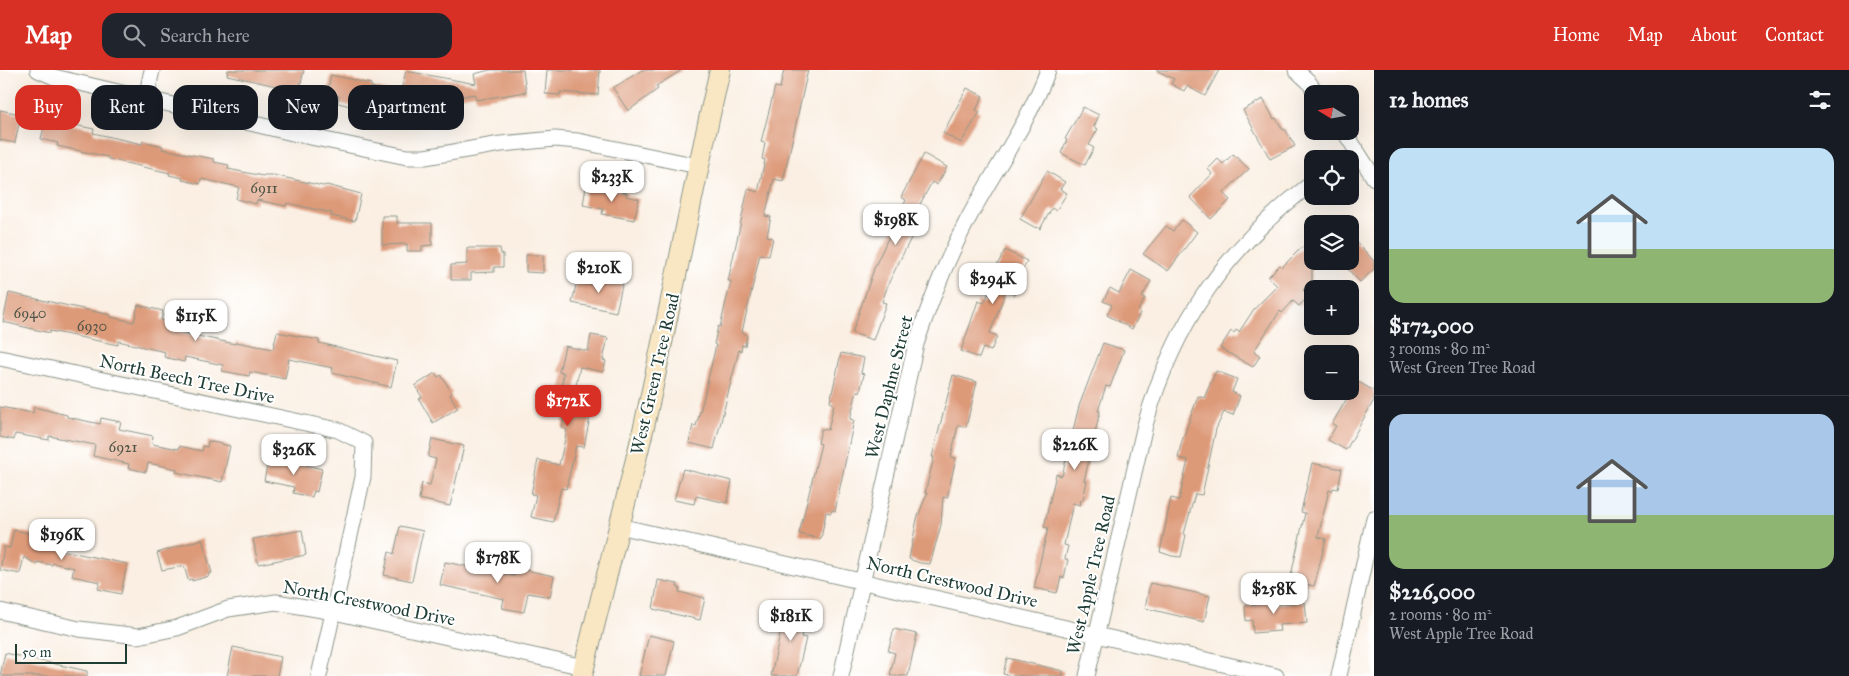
<!DOCTYPE html>
<meta charset="utf-8">
<style>
:root{--surface:#171b24;--page:#20242c;--text:#f1f3f6;--muted:#9ea1a6;--line:#363941;--accent:#d93025}
body{margin:0;font-family:"IM FELL Great Primer",serif;background:var(--page);color:var(--text);height:100vh;display:flex;flex-direction:column;font-size:19px;white-space:nowrap}
*{box-sizing:border-box;margin:0}
p{font-size:16px;color:var(--muted)}
.icon{flex:none;width:28px;height:28px;fill:none;stroke:currentColor;stroke-width:2;stroke-linecap:round;stroke-linejoin:round}
.map{position:relative;flex:1;overflow:hidden}
.sheet{display:flex;flex-direction:column;background:var(--surface);width:475px}
.sheet>*{flex:none}
.banner{position:absolute;left:15px;top:15px;width:475px;height:45px;display:flex;gap:10px}
.needle{width:32px;rotate:281deg}
.tools{position:absolute;left:1304px;top:15px;display:grid;gap:10px}
.tools a{display:grid;place-items:center;width:55px;height:55px;border-radius:10px;background:var(--surface);box-shadow:0 5px 20px #0002;font-size:25px}
.scale{position:absolute;left:15px;bottom:12px;width:112px;box-sizing:border-box;padding-left:5px;border:2px solid #1f3d34;border-top:0;font-size:14px;line-height:18px;white-space:nowrap;color:#1f3d34;-webkit-text-stroke:4px #fff;paint-order:stroke}
.price{position:absolute;translate:-50% -42px;padding:0 11px;border-radius:10px;background:#fff;color:#222;font-size:16px;line-height:32px;filter:drop-shadow(0 1px 2px #0008)}
.price::after{content:'';position:absolute;left:50%;top:30px;width:15px;height:11px;margin-left:-8px;background:inherit;clip-path:polygon(0 0,100% 0,50% 100%)}
.price.on{background:var(--accent);color:#fff}
ul{padding:0;list-style:none}
li{display:grid;align-content:center;gap:10px;height:265px;padding:0 15px}
li+li{border-top:1px solid var(--line)}
li span{display:grid;place-items:center;height:155px;border-radius:15px;color:#555}
li>.icon{margin-inline-start:auto}
span .icon{width:90px;height:90px;fill:#fffc;stroke-width:1}
li b{font-size:21px}
h2{display:flex;justify-content:space-between;align-items:center;height:60px;padding:0 15px;font-size:21px}
.pill{padding:0 18px;border-radius:15px;background:var(--surface);box-shadow:0 5px 20px #0002;font-size:18px;line-height:45px}
.pill.on{background:var(--accent);color:#fff}
header{display:flex;align-items:center;gap:30px;box-sizing:border-box;height:70px;padding:0 25px;background:var(--accent);color:#fff}
header strong{font-size:24px}
nav{display:flex;gap:28px;margin-inline-start:auto;font-size:18px}
.search{width:350px;height:45px;background:var(--page);display:flex;align-items:center;gap:12px;box-sizing:border-box;padding:0 18px;border-radius:15px;color:var(--muted);font-size:19px}
main{display:flex;flex:1;min-height:0}
.map>svg:first-child{display:block}
.building{fill:#dd9a79}
.lines{fill:none;stroke-linecap:round;stroke-linejoin:round}
.street-casing{stroke:#8c968b;stroke-width:17}
.secondary-casing{stroke:#8c968b;stroke-width:22}
.street{stroke:#fff;stroke-width:15}
.secondary{stroke:#f9e7c3;stroke-width:20}
.labels{text-anchor:middle;stroke-width:4;stroke-linejoin:round;paint-order:stroke}
.number-label{font-size:15px;fill:#4e5445}
.street-label{font-size:18px;fill:#1f3d34;stroke:#fff}
</style>
<header>
<strong>Map</strong>
<div class="search"><svg class="icon" aria-label="search" viewBox="0 0 24 24"><circle cx="10" cy="10" r="6"/><path d="M15 15l6 6"/></svg>Search here</div>
<nav><a>Home</a><a>Map</a><a>About</a><a>Contact</a></nav>
</header>
<main>
<div class="map">
<svg width="1374" height="606" viewBox="0 0 1374 606">
<rect width="100%" height="100%" fill="#fff"/>
<filter id="ink" filterUnits="userSpaceOnUse"><feTurbulence type="fractalNoise" baseFrequency=".02" numOctaves="2"/><feDisplacementMap in="SourceGraphic" scale="10" xChannelSelector="R" yChannelSelector="G"/><feConvolveMatrix kernelMatrix="1 2 1 2 8 2 1 2 1" color-interpolation-filters="sRGB"/></filter>
<filter id="wash" filterUnits="userSpaceOnUse"><feTurbulence type="fractalNoise" baseFrequency=".0096" numOctaves="4" result="noise"/><feDisplacementMap in="SourceGraphic" scale="20" xChannelSelector="R" yChannelSelector="G"/><feGaussianBlur stdDeviation="1.12" result="paint"/><feColorMatrix in="noise" values="0 0 0 0 0 0 0 0 0 0 0 0 0 0 0 0 0 1.4 0 .05"/><feComposite in="paint" operator="in"/></filter>
<g filter="url(#wash)">
<rect width="100%" height="100%" fill="#faefe2"/>
<g id="blocks">
<!-- building -->
<path class="building" d="M228,0H304L298,26L275,21L276,16L227,5Z
M490,0H523L526,22L476,30L475,24L453,28L449,42L416,35L414,46L381,39L380,43L338,33L339,26L327,24L331,5L371,14V17L400,24L406,1L476,14L474,4Z
M547,0H600L598,25L560,22V25L545,24Z
M642,0H682L656,16L658,19L628,41L613,18Z
M784,0H808L783,111L774,109L765,146L771,147L767,166L773,168L769,186L760,184L742,262L747,265L745,276L742,275L741,281L739,280L714,379L689,373L693,355L696,356L704,327L716,275L714,274L718,256L720,257L731,211H728L748,119L758,122L765,90L762,89L765,73L761,72L775,17L780,18Z
M1156,0H1219L1205,26L1187,16L1184,21L1171,14L1174,9Z
M967,18L983,26L976,40L980,42L961,73L943,63Z
M1263,29L1274,49L1276,48L1283,60L1285,59L1295,76L1270,89L1243,40Z
M1083,37L1099,45L1094,57L1098,59L1089,75L1094,78L1085,95L1061,83L1067,70L1065,69Z
M0,40L21,44L15,73L0,70Z
M46,49L94,59L93,63L142,74L143,71L163,76L162,79L214,89V92L229,95L228,99L263,106L264,105H273L323,116L327,115L361,124L355,151L331,146L332,143L287,133L286,136L257,130L256,134L236,129L239,117L201,109L200,114L182,110L183,108L169,105L170,103L108,89V87L57,76L58,73L41,69Z
M924,84L947,97L937,115L932,112L912,149L919,152L889,212L882,232L886,233L873,270L852,263L875,196L906,130L901,127Z
M1233,84L1249,99L1223,123L1230,130L1211,149L1190,127L1212,104L1208,99L1218,89L1223,94Z
M1047,101L1065,112L1060,119L1067,123L1056,141L1052,138L1040,159L1037,157L1036,158L1020,149Z
M586,117L605,121L606,118L627,123L626,126L639,129L634,150L602,144L603,139L583,135Z
M382,146H397V153H432V175L422,176V181H407V174L382,175Z
M1182,150L1197,162L1168,201L1143,184L1166,156L1173,161Z
M1350,165L1374,191V199L1360,212L1340,191H1350Z
M1312,169V210L1303,220L1309,226L1299,236L1293,231L1282,243L1280,241L1254,281L1260,286L1253,297L1220,278L1231,261L1234,263L1236,260L1239,262L1254,239L1277,216L1268,207L1280,195L1282,197L1297,182Z
M467,178H500L501,184H503V197H494V202L471,203V210H451V195L467,194Z
M1005,180L1027,191L1020,205L1024,208L1015,225L1006,221L990,263L997,266L991,281L983,278L979,288L961,281L978,231L984,233L999,202L995,199Z
M526,185H543V203L526,202Z
M1131,200L1151,211L1142,227L1145,228L1138,241L1140,243L1132,259L1107,245L1112,235L1103,231L1110,218L1119,223Z
M601,207L623,211L616,242L572,233L577,211L598,216Z
M9,223L111,245V247L134,252L138,235L163,241L161,250L181,254L179,262L235,274L236,272L273,279L277,262L319,270V273L397,291L391,317L332,303L333,298L289,289L285,309L250,302L249,306L222,301L223,295L185,287L184,292L164,287L165,282L118,271V275L50,261V263L3,252Z
M591,265L608,268L603,290L606,291L603,302L580,297L574,324L594,328L584,377L576,376L566,419L561,418L553,452L531,447L536,425L531,424L538,390L559,395L567,360L562,358L565,343L556,341L564,303L559,302L565,276L588,281Z
M1103,273L1124,280L1110,317L1106,316L1098,341H1100L1084,411H1087L1083,430H1081L1080,435L1073,433L1064,475L1068,476L1065,489L1068,490L1064,508L1061,507L1057,523L1034,518L1048,458L1044,457L1056,404L1062,406L1079,336Z
M841,283L864,288L861,303L864,304L860,322L857,321L850,349L854,350L835,441L832,440L831,443L826,442L821,469L799,464L821,374L818,373L821,359L828,360L834,334L830,332Z
M1216,301L1237,309L1232,322L1240,326L1233,345L1224,342L1216,359L1202,425L1195,424L1184,464L1186,465L1181,487L1172,486L1160,482L1171,428L1179,430L1188,390L1178,388L1181,374L1198,326L1204,328Z
M435,303L438,307L441,305L452,323L450,325L458,338L433,353L419,329L422,327L415,316Z
M953,305L977,312L966,357L958,355L951,387L956,388L947,428L943,427L941,455L930,494L920,493L909,489L917,449L927,423H925L934,387H932Z
M1357,311L1374,321V330L1346,380L1328,370L1336,356L1332,354Z
M0,337L33,343L34,337L67,345V347L100,354L101,348L121,352L119,359L153,366L152,374L179,379V376L202,381L203,376L207,377L208,371L230,376L222,412L176,402L177,399L148,393L146,402L128,398L129,394L93,386L95,375L49,366V370L15,364L14,370L0,367Z
M432,369L464,376L450,436L419,429L422,413L430,415L436,389L428,387Z
M269,386L322,399L317,422L314,421L312,427L293,423L294,417L264,411Z
M1312,393L1342,399L1338,419L1333,418L1332,421L1329,420L1318,467L1326,469L1314,516L1290,510L1305,443L1301,442Z
M683,399L732,411L727,433L696,426L694,434L674,430Z
M400,456L423,461L412,511L384,505L389,482L394,484Z
M14,460L58,470L56,479L127,494L121,524L98,519L100,512L72,506L74,498L53,493L52,495L37,492V495L24,487L20,504L0,500L4,477L10,478Z
M302,460L306,485L258,494L253,469Z
M202,469L212,503L208,504L209,506L192,511V509L188,510L184,496L162,500L157,483Z
M445,492L514,506L516,498L554,506L550,527L528,523L524,542L502,538L504,529L440,515Z
M658,510L678,514L677,517L680,518L679,522L705,528L700,550L653,539Z
M1150,513L1210,526L1204,552L1145,538Z
M1270,526V534L1305,532L1307,553L1279,555L1280,561L1253,563L1252,550L1246,551L1245,536L1256,535L1255,527Z
M787,532L808,537L801,567L806,568L797,606H771Z
M894,559L917,564L908,606H890L895,583L888,581Z
M649,565L674,571L666,606H639Z
M233,577L281,587L277,606H227Z
M5,583L87,601V606H0Z
M1007,588L1063,601V606H1012L1003,604Z"/>
</g>
</g>
<g filter="url(#ink)">
<use href="#blocks" fill-opacity="0" stroke="#8c968b" stroke-width="1"/>
<g class="lines">
<defs>
<path id="street" d="M38,0L54,7L301,65L407,87H425L501,74L555,69L578,71L698,96
M1296,0L1308,11L1317,24
M146,28L152,0
M1344,61L1374,108
M0,288L338,360L364,373L363,407L319,606
M619,456L1276,606
M0,541L79,559L138,566L177,558L228,539L276,532L334,542L584,597
M841,606L916,274C930,232 946,191 967,151C994,100 1028,54 1048,0
M1087,606L1145,355C1174,252 1227,177 1312,113
M1339,606L1374,448"/>
<path id="secondary" d="M582,606C602,521 625,437 645,352C671,235 693,117 720,0"/>
</defs>
<!-- street casing -->
<use href="#street" class="street-casing"/>
<!-- secondary casing -->
<use href="#secondary" class="secondary-casing"/>
<!-- street -->
<use href="#street" class="street"/>
<!-- secondary -->
<use href="#secondary" class="secondary"/>
</g>
</g>
<g class="labels">
<!-- number labels -->
<g class="number-label">
<text x="264" y="123">6911</text>
<text x="30" y="248">6940</text>
<text x="92" y="261">6930</text>
<text x="123" y="382">6921</text>
</g>
<!-- street labels -->
<g class="street-label">
<text transform="translate(655 304) rotate(-77)" y="6">West Green Tree Road</text>
<text transform="translate(187 309) rotate(12)" y="6">North Beech Tree Drive</text>
<text transform="translate(889 317) rotate(-76)" y="6">West Daphne Street</text>
<text transform="translate(1091 505) rotate(-77)" y="6">West Apple Tree Road</text>
<text transform="translate(952 512) rotate(13)" y="6">North Crestwood Drive</text>
<text transform="translate(369 533) rotate(11)" y="6">North Crestwood Drive</text>
</g>
</g>
</svg>
<div class="tools">
<a><svg class="needle" viewBox="-14 -14 28 28"><path d="M0-13l5 13h-10z" fill="#e53935"/><path d="M0 13l5-13h-10z" fill="#9ea1a6"/></svg></a>
<a><svg class="icon" aria-label="locate" viewBox="0 0 24 24"><circle cx="12" cy="12" r="6"/><path d="M12 2v4M12 18v4M2 12h4M18 12h4"/></svg></a>
<a><svg class="icon" aria-label="layers" viewBox="0 0 24 24"><path d="M12 4l9 5-9 5-9-5zM3 14l9 5 9-5"/></svg></a>
<a>+</a>
<a>−</a>
</div>
<div class="scale">50 m</div>
<b class="price" style="left:612px;top:133px">$233K</b>
<b class="price" style="left:896px;top:176px">$198K</b>
<b class="price" style="left:599px;top:224px">$210K</b>
<b class="price" style="left:993px;top:235px">$294K</b>
<b class="price" style="left:196px;top:272px">$115K</b>
<b class="price on" style="left:568px;top:357px">$172K</b>
<b class="price" style="left:1075px;top:401px">$226K</b>
<b class="price" style="left:294px;top:406px">$326K</b>
<b class="price" style="left:62px;top:491px">$196K</b>
<b class="price" style="left:498px;top:514px">$178K</b>
<b class="price" style="left:1274px;top:545px">$258K</b>
<b class="price" style="left:791px;top:572px">$181K</b>
<div class="banner">
<a class="pill on">Buy</a>
<a class="pill">Rent</a>
<a class="pill">Filters</a>
<a class="pill">New</a>
<a class="pill">Apartment</a>
</div>
</div>
<section class="sheet">
<h2>12 homes<svg class="icon" aria-label="filters" viewBox="0 0 24 24"><path d="M4 7h16M4 17h16"/><circle cx="9" cy="7" r="2"/><circle cx="15" cy="17" r="2"/></svg></h2>
<ul>
<li><span style="background:linear-gradient(#bfe0f5 65%,#8fb573 0)"><svg class="icon" aria-label="home" viewBox="0 0 24 24"><path d="M3 11l9-7 9 7M6 9v11h12V9"/></svg></span><div><b>$172,000</b><p>3 rooms · 80 m²</p><p>West Green Tree Road</p></div></li>
<li><span style="background:linear-gradient(#a9c7e8 65%,#8fb573 0)"><svg class="icon" aria-label="home" viewBox="0 0 24 24"><path d="M3 11l9-7 9 7M6 9v11h12V9"/></svg></span><div><b>$226,000</b><p>2 rooms · 80 m²</p><p>West Apple Tree Road</p></div></li>
</ul>
</section>
</main>
